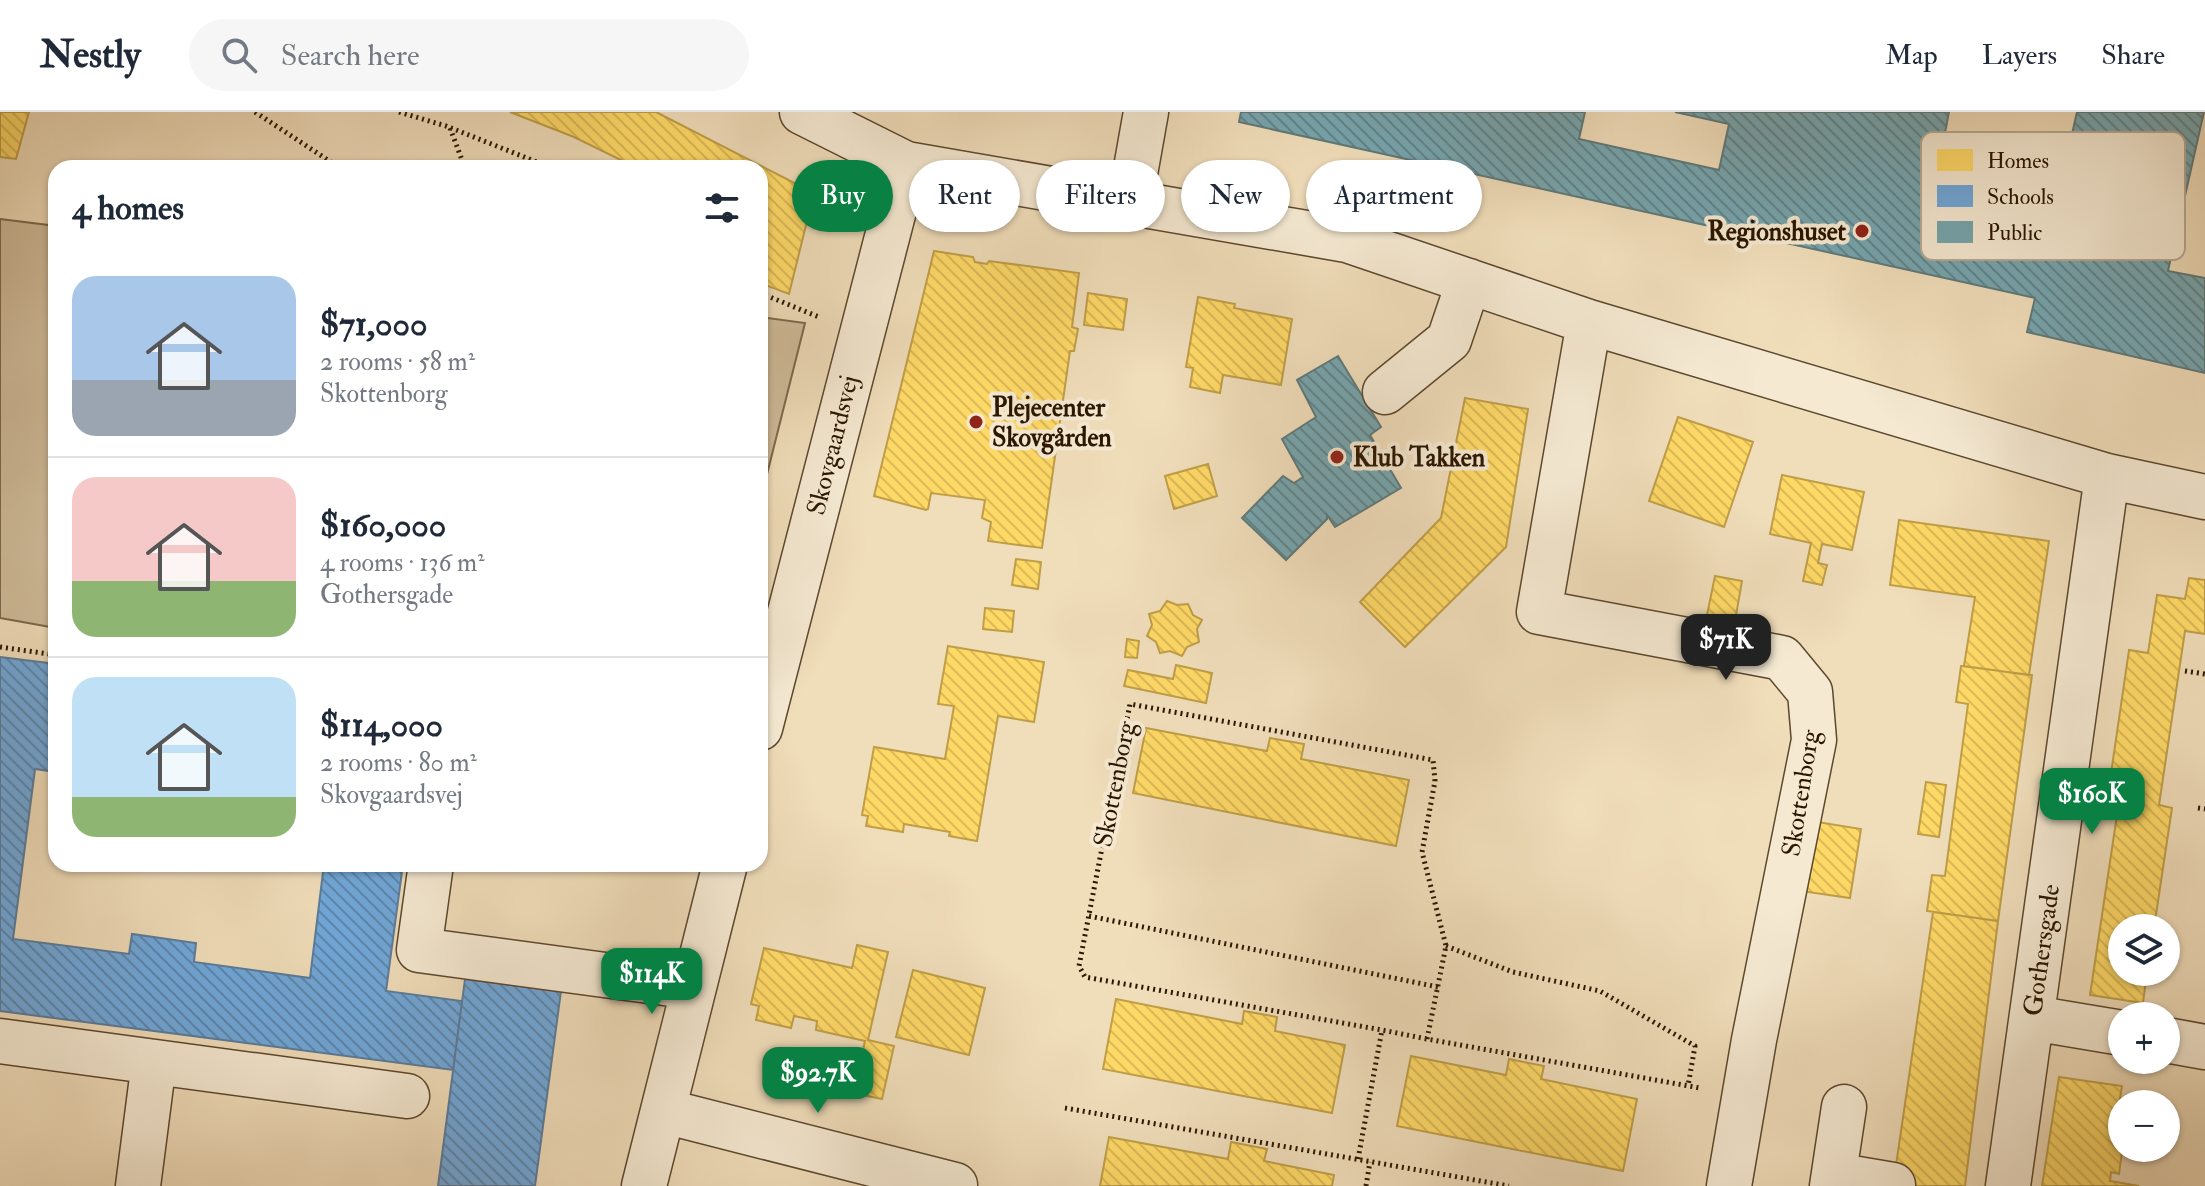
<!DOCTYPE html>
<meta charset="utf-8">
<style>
:root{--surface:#fff;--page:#f6f6f7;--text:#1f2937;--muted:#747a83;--line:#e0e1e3;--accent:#0b8043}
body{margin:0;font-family:"IM FELL Double Pica",serif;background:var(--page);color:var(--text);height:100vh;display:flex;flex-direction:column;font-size:30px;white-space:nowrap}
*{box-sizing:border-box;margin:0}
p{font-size:26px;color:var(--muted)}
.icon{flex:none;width:44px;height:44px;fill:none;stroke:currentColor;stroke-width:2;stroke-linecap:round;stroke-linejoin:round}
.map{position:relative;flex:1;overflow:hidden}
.drawer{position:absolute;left:48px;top:48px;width:720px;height:712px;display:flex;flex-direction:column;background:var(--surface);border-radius:24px;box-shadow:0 2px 6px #0004}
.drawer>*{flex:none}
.banner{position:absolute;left:792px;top:48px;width:760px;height:72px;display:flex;gap:16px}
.controls{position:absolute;left:2108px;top:802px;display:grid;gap:16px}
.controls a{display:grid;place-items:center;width:72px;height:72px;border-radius:50%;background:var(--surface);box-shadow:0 2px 6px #0004;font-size:40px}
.price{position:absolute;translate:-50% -68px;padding:0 18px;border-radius:16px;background:var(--accent);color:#fff;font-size:26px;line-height:52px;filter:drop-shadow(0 2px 4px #0008)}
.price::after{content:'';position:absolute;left:50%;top:48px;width:24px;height:18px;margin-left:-12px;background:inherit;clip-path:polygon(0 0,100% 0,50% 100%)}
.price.current{background:#222;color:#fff}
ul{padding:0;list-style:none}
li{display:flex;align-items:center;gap:24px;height:200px;padding:0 24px}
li+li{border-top:2px solid var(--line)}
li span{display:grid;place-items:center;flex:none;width:224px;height:160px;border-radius:24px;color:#555}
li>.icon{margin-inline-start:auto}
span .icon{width:96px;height:96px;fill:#fffc;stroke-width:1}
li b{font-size:34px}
h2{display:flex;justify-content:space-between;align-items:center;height:96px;padding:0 24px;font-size:34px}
.chip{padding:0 28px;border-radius:36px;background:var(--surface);box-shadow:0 2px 6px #0004;font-size:28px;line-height:72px}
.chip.current{background:var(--accent);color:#fff}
header{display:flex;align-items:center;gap:48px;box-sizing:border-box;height:112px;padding:0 40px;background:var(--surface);border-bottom:2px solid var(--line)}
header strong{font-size:38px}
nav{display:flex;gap:44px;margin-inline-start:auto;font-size:28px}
.search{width:560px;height:72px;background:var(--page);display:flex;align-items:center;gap:20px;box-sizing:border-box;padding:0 28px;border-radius:44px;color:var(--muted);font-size:30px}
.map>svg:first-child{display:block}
.pitch{fill:#cfbb9a;stroke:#7d684d;stroke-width:2}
.homes{fill:url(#homes-back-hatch);stroke:#bf9e47;stroke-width:2}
.schools{fill:url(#schools-back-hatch);stroke:#5b7c9a;stroke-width:2}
.public{fill:url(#public-back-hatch);stroke:#607a7a;stroke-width:2;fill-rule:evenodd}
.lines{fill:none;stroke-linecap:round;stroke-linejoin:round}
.minor-casing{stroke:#5c482e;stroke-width:47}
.path{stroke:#2b1600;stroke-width:5;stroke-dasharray:2 4;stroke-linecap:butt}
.minor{stroke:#f5e9d2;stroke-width:44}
.poi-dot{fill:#8f2418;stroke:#f5e9d2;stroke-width:3}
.labels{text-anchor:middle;stroke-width:8;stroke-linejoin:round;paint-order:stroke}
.poi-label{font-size:26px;font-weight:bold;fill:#2b1600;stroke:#f5e9d2;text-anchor:start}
.street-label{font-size:26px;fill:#2b1600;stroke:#f5e9d2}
.key{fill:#f5e9d2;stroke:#b8aa93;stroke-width:2}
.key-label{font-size:22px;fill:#2b1600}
</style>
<header>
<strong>Nestly</strong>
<div class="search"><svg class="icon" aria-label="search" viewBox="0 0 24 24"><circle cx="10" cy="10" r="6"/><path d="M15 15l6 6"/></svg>Search here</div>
<nav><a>Map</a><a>Layers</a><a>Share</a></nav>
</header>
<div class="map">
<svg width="2205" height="1074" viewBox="0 0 2205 1074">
<defs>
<pattern id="homes-back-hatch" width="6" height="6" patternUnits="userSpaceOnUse" patternTransform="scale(2)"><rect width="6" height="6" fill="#ffd966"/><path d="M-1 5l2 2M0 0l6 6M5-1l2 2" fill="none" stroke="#dbba57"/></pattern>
<pattern id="schools-back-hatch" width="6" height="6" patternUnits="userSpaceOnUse" patternTransform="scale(2)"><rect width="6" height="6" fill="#6fa8dc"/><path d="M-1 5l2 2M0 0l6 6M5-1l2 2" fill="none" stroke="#5b88b0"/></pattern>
<pattern id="public-back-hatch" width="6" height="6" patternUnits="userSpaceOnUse" patternTransform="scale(2)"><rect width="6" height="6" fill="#76a5af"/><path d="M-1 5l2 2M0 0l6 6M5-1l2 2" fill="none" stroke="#61858c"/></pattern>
</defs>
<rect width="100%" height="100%" fill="#f0ddba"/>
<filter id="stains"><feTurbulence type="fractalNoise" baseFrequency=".0025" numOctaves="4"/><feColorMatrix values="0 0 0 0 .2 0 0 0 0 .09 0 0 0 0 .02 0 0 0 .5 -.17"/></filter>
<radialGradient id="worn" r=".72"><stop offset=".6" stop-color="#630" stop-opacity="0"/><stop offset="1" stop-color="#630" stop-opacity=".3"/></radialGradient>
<!-- pitch -->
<path class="pitch" d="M0,107L56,114V516L0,506Z
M760,205L805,211L760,390Z"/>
<!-- homes -->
<path class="homes" d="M0,0H29L16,47L0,45Z
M510,0H656L814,81L789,182L760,171V56H637L574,25Z
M934,139L973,145L975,150L987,152L989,149L1079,161L1072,215L1078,217L1074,239H1070L1042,436L988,429L991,410L982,406L985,388L931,381L928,397L926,398L874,384Z
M1088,181L1127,187L1123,218L1084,213Z
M1198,185L1235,192L1234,196L1292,207L1281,273L1223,263L1220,281L1190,275L1193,256L1186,255Z
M1465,286L1528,297L1506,435L1405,535L1360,490L1441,406Z
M1678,305L1753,330L1724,415L1649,389Z
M1208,352L1217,384L1174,397L1165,364Z
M1782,363L1864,380L1852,438L1822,432L1818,451L1827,453L1822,473L1803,469L1811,431L1770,422Z
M1899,408L2049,429L2029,563L1964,554L1975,485L1890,473Z
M1016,447L1041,450L1038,477L1012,473Z
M1715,464L1742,469L1735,509L1707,503Z
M2189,466L2205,468V522L2185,519L2159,693L2172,696L2154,816H2122V860H2147L2143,891L2090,883L2119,690L2107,689L2129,538L2148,541L2157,483L2185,487Z
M1167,489L1177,493L1188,492L1193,503L1202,508L1197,517L1199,530L1187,535L1182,544L1170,539L1160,541L1156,530L1147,524L1152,513L1149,502L1160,499Z
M985,496L1014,499L1012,520L983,517Z
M1127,527L1139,529L1137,546L1125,545Z
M948,534L1044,550L1034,610L998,604L977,729L949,724L950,720L904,712L903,720L866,714L868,704L862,703L874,635L945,647L954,594L938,592Z
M1176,553L1212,561L1206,591L1124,574L1128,558L1173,567Z
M1961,554L2032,563L1998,809L1927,799L1932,763L1945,764L1968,592L1956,590Z
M1146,616L1267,639L1270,626L1304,632L1301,647L1409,668L1396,734L1133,681Z
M1926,670L1946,673L1939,725L1918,722Z
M1811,709L1861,717L1850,786L1801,779Z
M1933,800L1998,809L1965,1074H1893Z
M857,833L888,840L868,928L894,934L882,987L853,981L865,929L816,918L817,909L794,904L791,916L756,908L759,894L751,892L764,836L852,856Z
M913,858L985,876L969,943L896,925Z
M1116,887L1242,912L1244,899L1277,905L1275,919L1345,933L1332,1001L1103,957Z
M1411,944L1506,963L1509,947L1544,954L1541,967L1637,987L1623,1059L1397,1014Z
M2059,965L2122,974L2118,999L2122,1000V1036H2129V1040H2122L2119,1062L2111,1060L2110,1069L2139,1074H2042Z
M1109,1025L1228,1047L1231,1030L1267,1037L1264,1049L1334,1063L1332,1074H1100Z"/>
<!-- schools -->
<path class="schools" d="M0,545L56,552V660L35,657L13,827L129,842L132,822L196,831L194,850L310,866L324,752H403L386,879L462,889L453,958L0,899Z
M465,867L561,879L535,1074H438Z"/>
<!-- public -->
<path class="public" d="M1241,0H1585L1579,27L1719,58L1729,12L1675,0H1949L1944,26L2065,53L2077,0H2204L2168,159L2205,166V261L2027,220L2035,186L1239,10ZM1937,59L2065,87L2054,133L1926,105Z
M1338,244L1381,315L1370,323L1401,376L1335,415L1327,403V407L1286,448L1242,406L1283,364L1294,371L1303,365L1282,327L1316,305L1297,268Z"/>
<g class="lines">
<defs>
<path id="minor" d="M802,0L906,52L1347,128L1589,210L2107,364L2205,385
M1130,90L1146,0
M1589,210L1539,500L1782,546L1810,580L1814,628L1754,928L1729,1074
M1385,280L1449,228L1469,169
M760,616L906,52
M431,752L419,838L694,875
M2032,906L2122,921
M2166,928L2205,935
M0,929L407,984
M664,999L955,1073
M1834,1063L1893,1073
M138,1074L154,950
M644,1074L725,752
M1832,1074L1844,995
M2008,1074L2107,364"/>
</defs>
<!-- minor casing -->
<use href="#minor" class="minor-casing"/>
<!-- path -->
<path class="path" d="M255,0L340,56
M399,0L446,14L552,56
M450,16L465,56
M760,181L819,205
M0,535L56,543
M2185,559L2205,562
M2198,696L2205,697
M1089,804L1438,875
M1446,834L1513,860L1600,879L1695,934L1688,974
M1427,927L1446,834L1422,740L1435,669L1433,648L1130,592L1079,854L1085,865L1382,918L1427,927L1700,976
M1065,996L1509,1074
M1358,1047L1382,918
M1366,1074L1370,1050"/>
<!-- minor -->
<use href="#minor" class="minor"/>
</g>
<!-- markers -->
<g class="poi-dot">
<circle cx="1862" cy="119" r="8"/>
<circle cx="976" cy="310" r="8"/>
<circle cx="1337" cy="345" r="8"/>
</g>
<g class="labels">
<!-- poi labels -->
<g class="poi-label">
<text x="1846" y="128" text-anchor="end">Regionshuset</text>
<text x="992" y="304">Plejecenter<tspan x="992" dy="30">Skovgården</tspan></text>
<text x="1353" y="354">Klub Takken</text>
</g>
<!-- street labels -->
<g class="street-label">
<text transform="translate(832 333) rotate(-76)" y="9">Skovgaardsvej</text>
<text transform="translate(1114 672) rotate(-79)" y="9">Skottenborg</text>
<text transform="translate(1800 681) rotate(-81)" y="9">Skottenborg</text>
<text transform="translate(2041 838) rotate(-82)" y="9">Gothersgade</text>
</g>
</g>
<!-- legend -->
<rect x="1921" y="20" width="264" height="128" rx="12" class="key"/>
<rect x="1937" y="37" width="36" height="22" fill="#ffd966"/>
<rect x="1937" y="73" width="36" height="22" fill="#6fa8dc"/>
<rect x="1937" y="109" width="36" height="22" fill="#76a5af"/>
<g class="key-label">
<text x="1987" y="56">Homes</text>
<text x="1987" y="92">Schools</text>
<text x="1987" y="128">Public</text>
</g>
<rect width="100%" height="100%" filter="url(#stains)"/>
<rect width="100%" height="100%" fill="url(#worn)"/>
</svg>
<div class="controls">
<a><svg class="icon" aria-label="layers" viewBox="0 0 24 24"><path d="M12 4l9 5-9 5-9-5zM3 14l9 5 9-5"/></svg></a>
<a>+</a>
<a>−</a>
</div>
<b class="price current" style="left:1726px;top:570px">$71K</b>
<b class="price" style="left:2092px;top:724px">$160K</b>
<b class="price" style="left:652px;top:904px">$114K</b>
<b class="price" style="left:818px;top:1003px">$92.7K</b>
<div class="banner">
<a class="chip current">Buy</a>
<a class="chip">Rent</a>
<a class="chip">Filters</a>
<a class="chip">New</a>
<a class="chip">Apartment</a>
</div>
<section class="drawer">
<h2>4 homes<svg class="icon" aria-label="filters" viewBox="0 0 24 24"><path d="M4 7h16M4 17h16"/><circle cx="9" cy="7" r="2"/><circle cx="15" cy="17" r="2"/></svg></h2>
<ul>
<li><span style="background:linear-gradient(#a9c7e8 65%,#9aa5b1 0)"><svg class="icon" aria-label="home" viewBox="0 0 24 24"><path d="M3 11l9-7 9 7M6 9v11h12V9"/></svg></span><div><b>$71,000</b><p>2 rooms · 58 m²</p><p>Skottenborg</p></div></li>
<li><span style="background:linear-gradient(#f6c9c9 65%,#8fb573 0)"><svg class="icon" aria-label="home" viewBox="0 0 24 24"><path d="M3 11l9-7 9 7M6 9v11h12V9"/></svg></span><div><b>$160,000</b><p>4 rooms · 136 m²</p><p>Gothersgade</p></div></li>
<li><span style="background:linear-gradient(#bfe0f5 75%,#8fb573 0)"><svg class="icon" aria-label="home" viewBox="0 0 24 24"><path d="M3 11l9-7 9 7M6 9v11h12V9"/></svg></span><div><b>$114,000</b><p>2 rooms · 80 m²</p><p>Skovgaardsvej</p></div></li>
</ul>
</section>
</div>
